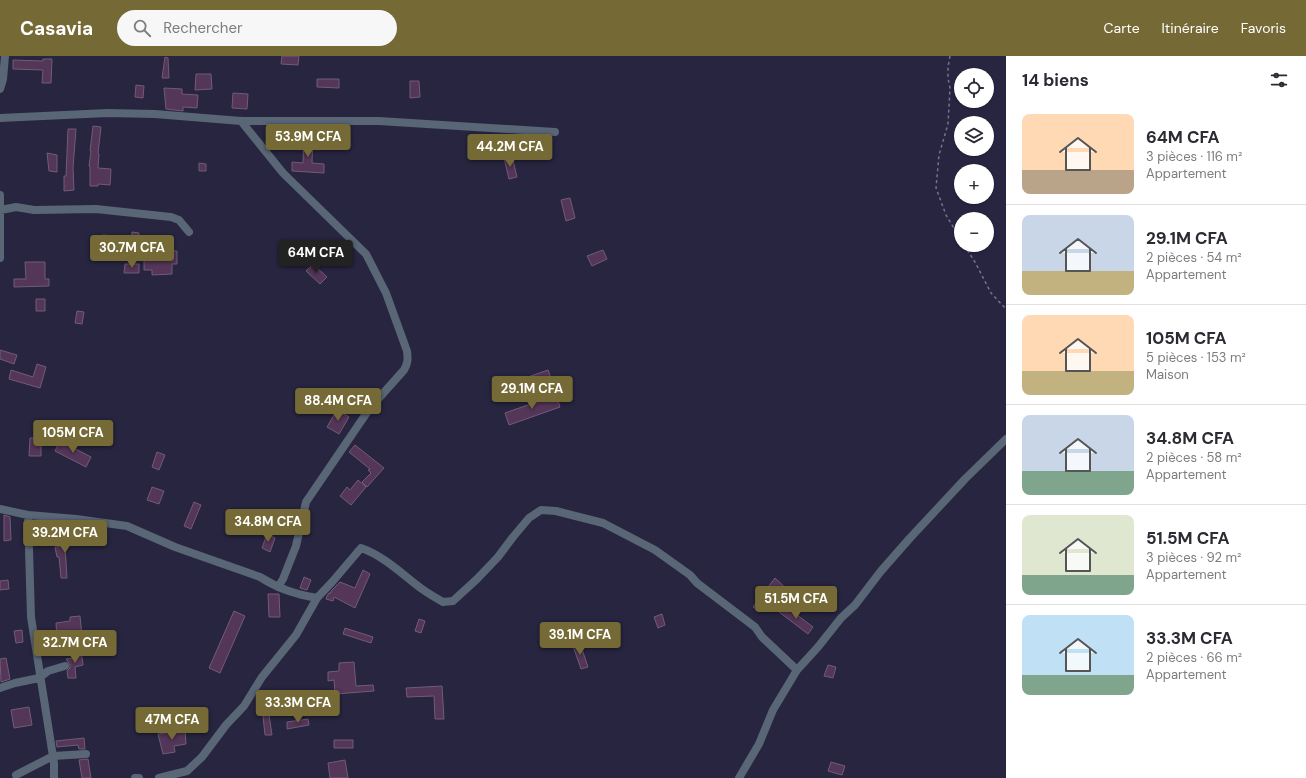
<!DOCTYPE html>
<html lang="fr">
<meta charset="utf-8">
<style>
:root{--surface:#fff;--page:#f7f7f7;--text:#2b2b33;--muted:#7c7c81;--line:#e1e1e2;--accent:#756a35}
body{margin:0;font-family:"DM Sans",sans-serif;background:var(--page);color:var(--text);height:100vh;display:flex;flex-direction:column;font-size:15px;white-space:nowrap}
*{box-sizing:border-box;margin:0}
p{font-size:13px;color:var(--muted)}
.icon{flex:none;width:22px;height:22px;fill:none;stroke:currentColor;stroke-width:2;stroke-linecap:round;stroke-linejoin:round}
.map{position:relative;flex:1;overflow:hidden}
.drawer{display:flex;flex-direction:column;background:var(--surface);width:300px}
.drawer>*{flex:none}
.buttons{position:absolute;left:954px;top:12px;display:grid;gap:8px}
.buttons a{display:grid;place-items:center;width:40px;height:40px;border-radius:50%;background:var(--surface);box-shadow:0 1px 3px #0004;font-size:20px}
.price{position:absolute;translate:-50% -34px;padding:0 9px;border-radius:4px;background:var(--accent);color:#fff;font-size:13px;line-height:26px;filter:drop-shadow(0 1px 2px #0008)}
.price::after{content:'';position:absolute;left:50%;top:24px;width:12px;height:9px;margin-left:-6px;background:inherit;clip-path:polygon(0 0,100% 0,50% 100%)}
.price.on{background:#222;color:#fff}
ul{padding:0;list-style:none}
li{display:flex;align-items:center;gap:12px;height:100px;padding:0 16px}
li+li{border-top:1px solid var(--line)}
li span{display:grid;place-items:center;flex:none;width:112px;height:80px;border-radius:8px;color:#555}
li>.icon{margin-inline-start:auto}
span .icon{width:48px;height:48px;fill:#fffc;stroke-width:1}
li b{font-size:17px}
h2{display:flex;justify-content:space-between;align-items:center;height:48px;padding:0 16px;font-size:17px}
header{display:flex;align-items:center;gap:24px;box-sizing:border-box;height:56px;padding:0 20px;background:var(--accent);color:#fff}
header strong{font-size:19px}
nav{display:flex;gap:22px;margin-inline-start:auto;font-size:14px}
.search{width:280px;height:36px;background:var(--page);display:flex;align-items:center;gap:10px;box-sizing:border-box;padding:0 14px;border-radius:22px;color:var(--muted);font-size:15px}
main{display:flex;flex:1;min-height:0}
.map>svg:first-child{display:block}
.building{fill:#543659;stroke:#725b76}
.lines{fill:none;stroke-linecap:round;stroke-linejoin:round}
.path{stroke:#75748b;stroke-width:1.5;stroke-dasharray:3 3;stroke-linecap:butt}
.street{stroke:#596676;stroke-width:8}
</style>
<header>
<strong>Casavia</strong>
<div class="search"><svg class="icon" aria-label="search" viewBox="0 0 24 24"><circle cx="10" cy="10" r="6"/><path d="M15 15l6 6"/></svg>Rechercher</div>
<nav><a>Carte</a><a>Itinéraire</a><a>Favoris</a></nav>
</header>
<main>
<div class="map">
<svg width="1006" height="722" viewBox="0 0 1006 722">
<rect width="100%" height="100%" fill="#272540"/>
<!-- building -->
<path class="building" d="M282,0H299L298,9L281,8Z
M165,1L168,2L169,22H162Z
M43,3H52L51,27H42L43,14L13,13V4L43,5Z
M196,18H211L212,33L195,34Z
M317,23H339V32L317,31Z
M410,25H419L420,41L410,42Z
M136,29L144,30L143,42L135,41Z
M164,32L182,33V38L198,39L197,52L183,51V55L166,53Z
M233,37L248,38L247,53L232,52Z
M93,70L101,71L98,97L99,98L98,112L111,113L110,129L98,128V130H90V110H89L91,95H90Z
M68,73H76L73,112L74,134L64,135V120H66Z
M304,77H313L312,107L324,108V117L292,115V106L303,107Z
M47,97L57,99V116L49,115Z
M512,100L517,121L509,123L504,102Z
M199,107L206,108V115H199Z
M570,142L575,162L566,165L561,144Z
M132,176L139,177L138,192L119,191V192H102L103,179L112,180V183H125L126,182H132Z
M144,194L177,195V208H172V218L152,219V214H144Z
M603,194L607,203L592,210L587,200Z
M25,206H45V223H49V230L14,231V223H26Z
M125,208H139V217H124Z
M313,208L327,221L320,228L306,215Z
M36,243H45V255H36Z
M77,255L84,256L82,268L75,267Z
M0,294L17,299L14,308L0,303Z
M37,308L46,311L40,332L9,323L11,314L33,321Z
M548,314L552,325L532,333L528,321Z
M556,339L560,351L509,369L505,357Z
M337,354L349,361L339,378L327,371Z
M30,382H41V400H29Z
M60,385L91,401L86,411L55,395Z
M355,389L384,412L367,431L362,426L371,417L368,414L370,413L349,396Z
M157,396L165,399L159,414L152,411Z
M358,424L366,431L351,449L340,440L347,431L350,434Z
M152,431L164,435L159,448L147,444Z
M194,446L201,449L191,473L184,470Z
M4,459L10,461L11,484L4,485Z
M267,478L275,482L270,496L262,492Z
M79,480L80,488L65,490L67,522H61L59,501H57L55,491L63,490L62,483Z
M363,514L370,518L355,552L334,541L333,545L326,543L327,540L329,537H331V535L340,526L355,532Z
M304,521L311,524L307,534L300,532Z
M775,522L791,537L785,542L775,533L759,555L753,551Z
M8,524L9,533L0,534V525Z
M268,538H279L280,561H269Z
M784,549L813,571L808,578L779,556Z
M234,555L245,560L220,617L209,612Z
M662,558L665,569L658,572L654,561Z
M80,560L82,580L57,583L56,567L70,565V561Z
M419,563L425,565L421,577L415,575Z
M345,572L373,581L371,587L343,578Z
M22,574L23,586L16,587L14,575Z
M580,587L588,611L581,613L573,590Z
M81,594L83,609L75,611L76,622H68L67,615L70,612V609L66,603L76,602L74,595Z
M6,602L10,623L1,626L0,603Z
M354,606L356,630L373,629L374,635L335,638L334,624L328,625V616L339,615V607Z
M828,609L836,611L833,622L824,620Z
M442,630L444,663H435L434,640L407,641L406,632Z
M29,651L32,669L14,672L11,654Z
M269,659L272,679H265L263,660Z
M308,663L309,669L287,673V666Z
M185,674L186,688L174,690L175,696L163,698L158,678Z
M84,682L85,693H79L78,689L57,691L56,685Z
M334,684H353V692H334Z
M88,703L91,722H82L79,704Z
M345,704L348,722H330L328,707Z
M831,706L845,710L842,719L828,715Z"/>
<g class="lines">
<!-- path -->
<path class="path" d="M950,0L948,11V22L950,32L948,68L939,99L936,132L946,159L961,184
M964,189L975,206L991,237L1006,253"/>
<!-- street -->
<path class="street" d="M0,33L3,23L5,0
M0,62L108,57L155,58L241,65H379L555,76
M241,65L283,117L366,198L386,237L407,295C408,303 408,307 404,314L370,352L306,446L296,490L283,523L278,531
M0,139V202
M1,154L16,151L34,154L96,153L171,161L179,164L189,176
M0,453L28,459L76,463L127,470L175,491L260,521C279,533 295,538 317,542
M28,459L31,561L54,707V722
M797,614L818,591L841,562L855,549L881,515L910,482L965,423L1006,383
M0,632L15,627L39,622L48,615L65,610
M16,719L53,700L86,698
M135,722H139
M159,722L187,715L202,701L226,669L244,650L262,621L296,579L317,542L333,525L361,492C384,500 402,518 422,533C429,538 436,542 443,546L453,545L477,523L498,501L513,481L529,462L541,454L556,455L603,467L655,494L690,519L697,527L755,571L762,581L797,614L773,654L759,688L739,722"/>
</g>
</svg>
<div class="buttons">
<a><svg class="icon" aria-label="locate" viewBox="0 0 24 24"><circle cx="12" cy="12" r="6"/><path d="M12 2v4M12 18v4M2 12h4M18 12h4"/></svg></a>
<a><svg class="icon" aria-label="layers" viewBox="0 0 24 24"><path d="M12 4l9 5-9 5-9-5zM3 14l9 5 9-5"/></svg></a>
<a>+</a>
<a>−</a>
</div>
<b class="price" style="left:308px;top:102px">53.9M CFA</b>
<b class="price" style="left:510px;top:112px">44.2M CFA</b>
<b class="price" style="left:132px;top:213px">30.7M CFA</b>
<b class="price on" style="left:316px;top:218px">64M CFA</b>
<b class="price" style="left:532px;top:354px">29.1M CFA</b>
<b class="price" style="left:338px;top:366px">88.4M CFA</b>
<b class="price" style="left:73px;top:398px">105M CFA</b>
<b class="price" style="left:268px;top:487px">34.8M CFA</b>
<b class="price" style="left:65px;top:498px">39.2M CFA</b>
<b class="price" style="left:796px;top:564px">51.5M CFA</b>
<b class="price" style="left:580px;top:600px">39.1M CFA</b>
<b class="price" style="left:75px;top:608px">32.7M CFA</b>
<b class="price" style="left:298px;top:668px">33.3M CFA</b>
<b class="price" style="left:172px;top:685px">47M CFA</b>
</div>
<section class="drawer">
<h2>14 biens<svg class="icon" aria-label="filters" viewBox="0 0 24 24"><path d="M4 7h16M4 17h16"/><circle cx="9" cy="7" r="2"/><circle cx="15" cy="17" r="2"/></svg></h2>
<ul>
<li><span style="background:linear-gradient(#ffd9b3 70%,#b9a48a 0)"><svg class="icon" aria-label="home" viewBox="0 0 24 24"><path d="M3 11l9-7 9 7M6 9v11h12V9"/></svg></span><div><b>64M CFA</b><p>3 pièces · 116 m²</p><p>Appartement</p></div></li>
<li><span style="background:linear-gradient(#c9d6e8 70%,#c2b280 0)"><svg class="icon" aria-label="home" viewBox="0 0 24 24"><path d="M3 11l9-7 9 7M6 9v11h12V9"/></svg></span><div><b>29.1M CFA</b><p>2 pièces · 54 m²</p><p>Appartement</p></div></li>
<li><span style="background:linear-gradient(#ffd9b3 70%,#c2b280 0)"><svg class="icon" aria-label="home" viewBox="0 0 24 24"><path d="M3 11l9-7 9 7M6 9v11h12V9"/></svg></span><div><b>105M CFA</b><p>5 pièces · 153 m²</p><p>Maison</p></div></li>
<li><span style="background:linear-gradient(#c9d6e8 70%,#7fa58c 0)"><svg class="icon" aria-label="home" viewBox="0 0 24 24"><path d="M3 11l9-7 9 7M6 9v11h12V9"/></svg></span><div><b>34.8M CFA</b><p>2 pièces · 58 m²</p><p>Appartement</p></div></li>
<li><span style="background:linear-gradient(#dfe7d0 75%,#7fa58c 0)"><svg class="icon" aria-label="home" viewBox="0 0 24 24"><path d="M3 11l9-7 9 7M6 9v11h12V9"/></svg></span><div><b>51.5M CFA</b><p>3 pièces · 92 m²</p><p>Appartement</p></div></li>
<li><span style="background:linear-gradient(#bfe0f5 75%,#7fa58c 0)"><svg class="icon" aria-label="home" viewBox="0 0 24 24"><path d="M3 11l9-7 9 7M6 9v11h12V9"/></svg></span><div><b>33.3M CFA</b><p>2 pièces · 66 m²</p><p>Appartement</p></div></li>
</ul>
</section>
</main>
